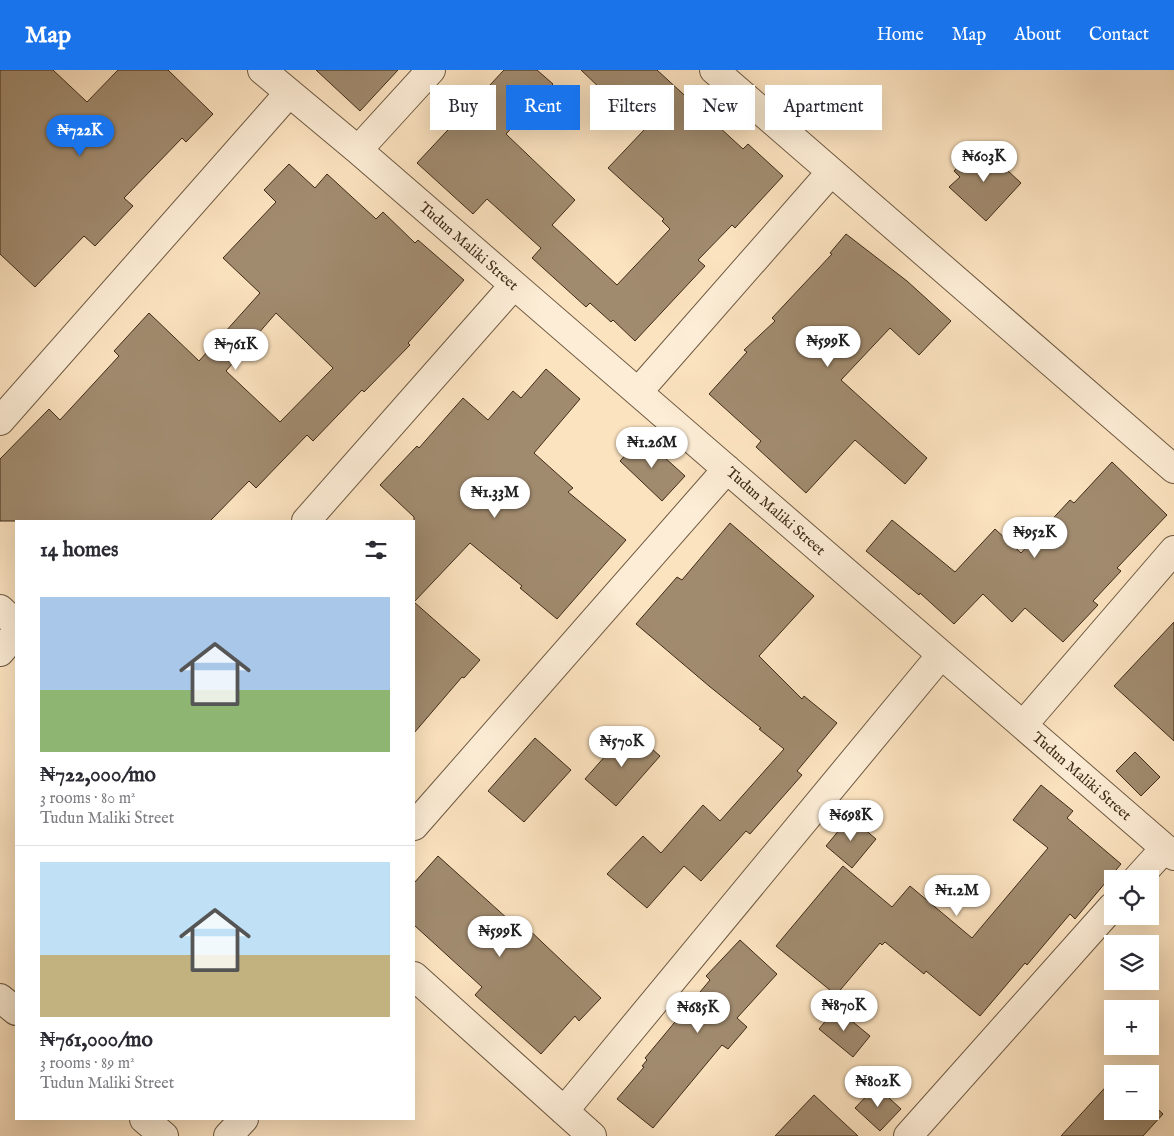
<!DOCTYPE html>
<meta charset="utf-8">
<style>
:root{--surface:#fff;--page:#f2f2f3;--text:#2b2b33;--muted:#7c7c81;--line:#e1e1e2;--accent:#1a73e8}
body{margin:0;font-family:"IM FELL English",serif;background:var(--page);color:var(--text);height:100vh;display:flex;flex-direction:column;font-size:19px;white-space:nowrap}
*{box-sizing:border-box;margin:0}
p{font-size:16px;color:var(--muted)}
.icon{flex:none;width:28px;height:28px;fill:none;stroke:currentColor;stroke-width:2;stroke-linecap:round;stroke-linejoin:round}
.map{position:relative;flex:1;overflow:hidden}
.sheet{position:absolute;left:15px;top:450px;width:400px;height:600px;display:flex;flex-direction:column;background:var(--surface);border-radius:0px;box-shadow:0 5px 20px #0002}
.sheet>*{flex:none}
.hud{position:absolute;left:430px;top:15px;width:475px;height:45px;display:flex;gap:10px}
.buttons{position:absolute;left:1104px;top:800px;display:grid;gap:10px}
.buttons a{display:grid;place-items:center;width:55px;height:55px;border-radius:0px;background:var(--surface);box-shadow:0 5px 20px #0002;font-size:25px}
.price{position:absolute;translate:-50% -42px;padding:0 11px;border-radius:18px;background:#fff;color:#222;font-size:16px;line-height:32px;filter:drop-shadow(0 1px 2px #0008)}
.price::after{content:'';position:absolute;left:50%;top:30px;width:15px;height:11px;margin-left:-8px;background:inherit;clip-path:polygon(0 0,100% 0,50% 100%)}
.price.on{background:var(--accent);color:#fff}
ul{padding:0;list-style:none}
li{display:grid;align-content:center;gap:10px;height:265px;padding:0 25px}
li+li{border-top:1px solid var(--line)}
li span{display:grid;place-items:center;height:155px;border-radius:0px;color:#555}
li>.icon{margin-inline-start:auto}
span .icon{width:90px;height:90px;fill:#fffc;stroke-width:1}
li b{font-size:21px}
h2{display:flex;justify-content:space-between;align-items:center;height:60px;padding:0 25px;font-size:21px}
.chip{padding:0 18px;border-radius:0px;background:var(--surface);box-shadow:0 5px 20px #0002;font-size:18px;line-height:45px}
.chip.on{background:var(--accent);color:#fff}
header{display:flex;align-items:center;gap:30px;box-sizing:border-box;height:70px;padding:0 25px;background:var(--accent);color:#fff}
header strong{font-size:24px}
nav{display:flex;gap:28px;margin-inline-start:auto;font-size:18px}
.map>svg:first-child{display:block}
.building{fill:#a18b6f;stroke:#3f2b17;fill-rule:evenodd}
.lines{fill:none;stroke-linecap:round;stroke-linejoin:round}
.minor-casing{stroke:#6e5941;stroke-width:30}
.minor{stroke:#fdedd6;stroke-width:28}
.labels{text-anchor:middle;stroke-width:4;stroke-linejoin:round;paint-order:stroke}
.street-label{font-size:15px;fill:#3f2b17;stroke:#fdedd6}
</style>
<header>
<strong>Map</strong>
<nav><a>Home</a><a>Map</a><a>About</a><a>Contact</a></nav>
</header>
<div class="map">
<svg width="1174" height="1066" viewBox="0 0 1174 1066">
<rect width="100%" height="100%" fill="#fce3c0"/>
<filter id="stains"><feTurbulence type="fractalNoise" baseFrequency=".004" numOctaves="4"/><feColorMatrix values="0 0 0 0 .2 0 0 0 0 .09 0 0 0 0 .02 0 0 0 .5 -.17"/></filter>
<radialGradient id="worn" r=".72"><stop offset=".6" stop-color="#630" stop-opacity="0"/><stop offset="1" stop-color="#630" stop-opacity=".3"/></radialGradient>
<!-- building -->
<path class="building" d="M0,0H53L87,32L118,0H168L213,44L186,72L182,68L124,128L133,136L95,176L84,166L35,217L0,184Z
M316,0H398L360,41Z
M504,0H537L553,14L506,64L575,130L552,155L617,215L670,159L662,151L664,149L608,98L644,60L581,0H657L743,79L748,74L783,106L735,158L732,155L698,190L705,196L635,271L613,250L611,252L590,233L586,237L532,188L541,178L487,129L473,144L417,93Z
M979,74L1021,113L986,151L949,117L960,107L954,101Z
M289,94L315,118L327,104L376,149L383,142L415,173L418,170L464,210L408,273L410,275L364,322L362,320L313,371L307,365L256,418L249,411L210,451H0V389L49,339L60,350L119,286L114,281L149,243L199,291L260,223L223,188L276,132L264,120ZM276,243L333,298L280,352L226,301Z
M846,164L907,211L951,251L919,285L890,258L841,310L927,388L905,414L855,370L806,423L756,377L761,371L709,324L747,282L744,280L775,251L772,248L832,184L830,183Z
M546,299L580,329L534,383L573,418L568,422L626,470L557,549L520,518L522,516L470,473L414,532L480,590L464,608L462,607L414,663V447L380,415L417,376L419,378L463,328L488,350L513,321L521,328Z
M642,367L685,406L662,431L620,391Z
M1112,392L1167,445L1117,498L1121,501L1093,531L1098,535L1063,572L1025,538L1012,552L983,524L954,554L920,523L919,525L866,481L892,450L955,502L995,459L1021,483L1070,430L1074,433Z
M730,453L814,526L759,586L802,629L804,626L837,653L797,701L802,705L750,764L746,761L701,811L684,796L647,838L607,804L643,766L661,783L703,735L720,751L784,679L759,659L761,658L709,616L636,554L677,507L682,510Z
M1174,552V671L1114,616Z
M629,659L660,686L616,736L585,709Z
M535,668L571,700L524,752L488,721Z
M1135,682L1160,707L1141,726L1116,701Z
M1041,715L1073,741L1067,748L1121,794L1075,849L1070,844L1027,895L1025,893L980,946L926,901L924,904L885,872L882,875L880,873L836,925L776,876L843,796L892,837L910,816L972,868L1048,778L1013,750Z
M850,747L876,769L852,798L826,776Z
M438,786L519,859L524,855L601,928L579,951L575,946L541,984L475,925L482,917L414,855V813Z
M740,870L777,904L737,948L747,957L728,979L722,975L653,1058L617,1029L644,997L642,996L647,990L645,988L710,910L706,906Z
M836,938L870,966L853,987L819,959Z
M1112,1010V1041H1150V1032L1163,1044L1143,1066H1061Z
M876,1016L901,1039L880,1061L855,1038Z
M814,1025L858,1066H775Z"/>
<g class="lines">
<defs>
<path id="minor" d="M262,0L358,80L1174,786
M714,0L1174,399
M358,80L431,0
M638,322L831,102
M0,351L289,23
M306,451L514,215
M0,539L16,554
M0,582L16,563
M1023,655L1174,480
M414,756L727,399
M1137,809L1165,778
M414,906L592,1066
M0,928L16,941
M564,1041L941,585
M144,1049L164,1066
M228,1066L244,1049
M908,1066L1112,837"/>
</defs>
<!-- minor casing -->
<use href="#minor" class="minor-casing"/>
<!-- minor -->
<use href="#minor" class="minor"/>
</g>
<g class="labels">
<!-- street labels -->
<g class="street-label">
<text transform="translate(469 176) rotate(41)" y="5">Tudun Maliki Street</text>
<text transform="translate(776 441) rotate(41)" y="5">Tudun Maliki Street</text>
<text transform="translate(1082 706) rotate(41)" y="5">Tudun Maliki Street</text>
</g>
</g>
<rect width="100%" height="100%" filter="url(#stains)"/>
<rect width="100%" height="100%" fill="url(#worn)"/>
</svg>
<div class="buttons">
<a><svg class="icon" aria-label="locate" viewBox="0 0 24 24"><circle cx="12" cy="12" r="6"/><path d="M12 2v4M12 18v4M2 12h4M18 12h4"/></svg></a>
<a><svg class="icon" aria-label="layers" viewBox="0 0 24 24"><path d="M12 4l9 5-9 5-9-5zM3 14l9 5 9-5"/></svg></a>
<a>+</a>
<a>−</a>
</div>
<b class="price on" style="left:80px;top:87px">₦722K</b>
<b class="price" style="left:984px;top:113px">₦603K</b>
<b class="price" style="left:828px;top:298px">₦599K</b>
<b class="price" style="left:236px;top:301px">₦761K</b>
<b class="price" style="left:652px;top:399px">₦1.26M</b>
<b class="price" style="left:495px;top:449px">₦1.33M</b>
<b class="price" style="left:1035px;top:489px">₦952K</b>
<b class="price" style="left:622px;top:698px">₦570K</b>
<b class="price" style="left:851px;top:772px">₦698K</b>
<b class="price" style="left:957px;top:847px">₦1.2M</b>
<b class="price" style="left:500px;top:888px">₦599K</b>
<b class="price" style="left:844px;top:962px">₦870K</b>
<b class="price" style="left:698px;top:964px">₦685K</b>
<b class="price" style="left:878px;top:1038px">₦802K</b>
<div class="hud">
<a class="chip">Buy</a>
<a class="chip on">Rent</a>
<a class="chip">Filters</a>
<a class="chip">New</a>
<a class="chip">Apartment</a>
</div>
<section class="sheet">
<h2>14 homes<svg class="icon" aria-label="filters" viewBox="0 0 24 24"><path d="M4 7h16M4 17h16"/><circle cx="9" cy="7" r="2"/><circle cx="15" cy="17" r="2"/></svg></h2>
<ul>
<li><span style="background:linear-gradient(#a9c7e8 60%,#8fb573 0)"><svg class="icon" aria-label="home" viewBox="0 0 24 24"><path d="M3 11l9-7 9 7M6 9v11h12V9"/></svg></span><div><b>₦722,000/mo</b><p>3 rooms · 80 m²</p><p>Tudun Maliki Street</p></div></li>
<li><span style="background:linear-gradient(#bfe0f5 60%,#c2b280 0)"><svg class="icon" aria-label="home" viewBox="0 0 24 24"><path d="M3 11l9-7 9 7M6 9v11h12V9"/></svg></span><div><b>₦761,000/mo</b><p>3 rooms · 89 m²</p><p>Tudun Maliki Street</p></div></li>
</ul>
</section>
</div>
